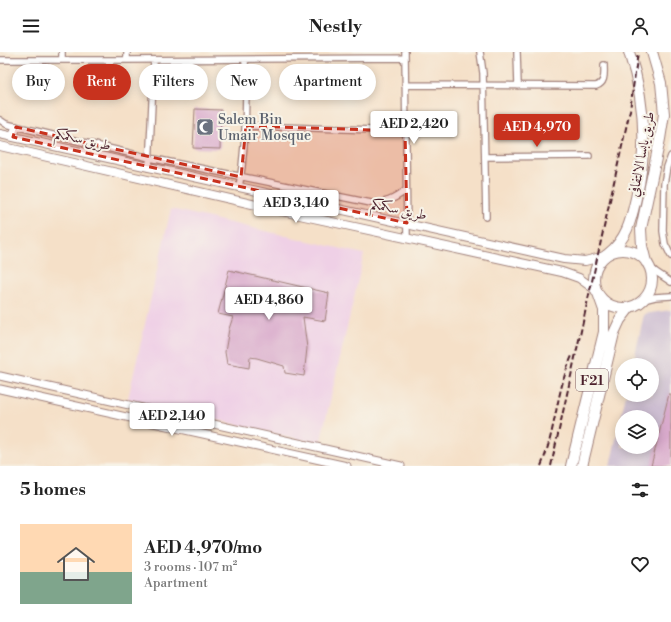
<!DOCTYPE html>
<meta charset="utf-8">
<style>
:root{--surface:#fff;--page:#f6f6f6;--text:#222;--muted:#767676;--line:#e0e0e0;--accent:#c8321e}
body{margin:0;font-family:"Libre Bodoni",Amiri,serif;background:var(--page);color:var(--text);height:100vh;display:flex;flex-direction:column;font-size:15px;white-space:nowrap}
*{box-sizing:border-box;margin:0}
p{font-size:13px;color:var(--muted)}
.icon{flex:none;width:22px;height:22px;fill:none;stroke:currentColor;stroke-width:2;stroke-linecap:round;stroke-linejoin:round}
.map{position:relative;height:414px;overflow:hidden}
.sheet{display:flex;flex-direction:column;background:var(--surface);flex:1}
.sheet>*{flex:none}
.top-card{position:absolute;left:12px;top:12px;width:400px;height:36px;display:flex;gap:8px}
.tools{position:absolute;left:615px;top:306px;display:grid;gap:8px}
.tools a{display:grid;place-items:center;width:44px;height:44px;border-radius:50%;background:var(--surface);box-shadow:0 2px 10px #0003;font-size:20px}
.price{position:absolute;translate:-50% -34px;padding:0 9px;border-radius:4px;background:#fff;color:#222;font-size:13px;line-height:26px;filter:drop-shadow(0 1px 2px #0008)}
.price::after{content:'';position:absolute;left:50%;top:24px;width:12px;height:9px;margin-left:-6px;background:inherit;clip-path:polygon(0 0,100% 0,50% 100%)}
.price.on{background:var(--accent);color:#fff}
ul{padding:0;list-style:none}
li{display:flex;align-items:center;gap:12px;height:100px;padding:0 20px}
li+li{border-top:1px solid var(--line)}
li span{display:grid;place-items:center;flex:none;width:112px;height:80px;border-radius:0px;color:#555}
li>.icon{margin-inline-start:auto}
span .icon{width:48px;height:48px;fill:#fffc;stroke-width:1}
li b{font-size:17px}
h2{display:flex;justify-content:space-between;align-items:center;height:48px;padding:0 20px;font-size:17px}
.pill{padding:0 14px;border-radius:18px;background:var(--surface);box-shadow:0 2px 10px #0003;font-size:14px;line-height:36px}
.pill.on{background:var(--accent);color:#fff}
header{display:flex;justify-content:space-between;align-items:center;height:52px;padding:0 20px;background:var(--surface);font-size:18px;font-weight:800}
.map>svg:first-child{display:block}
.built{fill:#efd0e6}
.industrial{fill:#cdbed2;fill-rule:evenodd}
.building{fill:#d9aacc}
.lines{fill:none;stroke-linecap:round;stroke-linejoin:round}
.minor-casing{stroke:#a0807a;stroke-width:8}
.tertiary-casing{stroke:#a0807a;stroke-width:9}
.secondary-casing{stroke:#a0807a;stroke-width:10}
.trunk-casing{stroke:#a0807a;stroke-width:12}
.minor{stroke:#fff;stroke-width:5.5}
.tertiary{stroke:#fff;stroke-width:7}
.secondary{stroke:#fff;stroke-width:8}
.trunk{stroke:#fff;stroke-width:10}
.rail{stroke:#4a1f2b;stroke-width:2;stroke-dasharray:6 3;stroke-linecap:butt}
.marked{fill:#c8321e;fill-opacity:0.2;stroke:#c8321e;stroke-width:3;stroke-dasharray:8 5;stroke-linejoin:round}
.labels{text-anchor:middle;stroke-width:4;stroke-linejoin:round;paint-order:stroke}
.shield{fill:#f7f3e8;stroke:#7e5f64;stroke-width:1}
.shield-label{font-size:13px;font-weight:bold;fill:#4a1f2b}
.worship-label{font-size:14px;fill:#5b616d;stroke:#f7f3e8;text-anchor:start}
.street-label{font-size:14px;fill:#4a1f2b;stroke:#f7f3e8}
</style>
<header><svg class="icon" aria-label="menu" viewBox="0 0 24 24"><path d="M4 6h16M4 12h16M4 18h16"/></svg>Nestly<svg class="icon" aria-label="person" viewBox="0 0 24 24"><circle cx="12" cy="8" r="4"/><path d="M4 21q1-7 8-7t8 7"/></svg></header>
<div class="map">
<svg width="671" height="414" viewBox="0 0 671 414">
<rect width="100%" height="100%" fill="#f7f3e8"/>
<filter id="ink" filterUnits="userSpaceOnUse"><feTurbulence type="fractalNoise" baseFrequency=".025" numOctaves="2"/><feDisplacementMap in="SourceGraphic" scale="8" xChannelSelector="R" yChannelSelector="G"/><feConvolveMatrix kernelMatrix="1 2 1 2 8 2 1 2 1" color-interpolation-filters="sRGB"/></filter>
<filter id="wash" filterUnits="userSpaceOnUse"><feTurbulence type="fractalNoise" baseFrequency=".012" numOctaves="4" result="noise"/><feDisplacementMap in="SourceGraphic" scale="16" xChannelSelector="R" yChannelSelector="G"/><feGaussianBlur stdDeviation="0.9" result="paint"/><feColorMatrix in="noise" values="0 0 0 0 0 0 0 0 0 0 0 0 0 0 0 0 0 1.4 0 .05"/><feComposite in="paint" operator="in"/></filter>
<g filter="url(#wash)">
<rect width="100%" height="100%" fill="#f5e0c8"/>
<!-- built -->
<path class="built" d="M171,157L364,202L320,392L128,347Z"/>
<!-- industrial -->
<path class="industrial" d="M671,258V414H610L626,343H652V313H633L644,262ZM622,365H652V395H622Z"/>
<g id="blocks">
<!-- building -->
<path class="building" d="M195,57L221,58L220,97L193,96Z
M229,218L329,241L325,269L303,265L307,296L304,324L285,321L284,314L257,306L250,305L249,316L227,312L225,300L229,277L233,265L218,262Z
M669,342H671V414H651Z"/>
</g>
</g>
<g filter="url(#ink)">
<use href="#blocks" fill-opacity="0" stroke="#a0807a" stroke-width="1"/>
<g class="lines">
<defs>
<path id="minor" d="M62,0V8
M127,0V8
M405,0L407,186
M480,0L483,21L486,165
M517,0L518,34
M0,8H127L405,6
M405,33L596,34C606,31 604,21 604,13
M0,68L6,72L150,106L371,151C385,152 394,147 405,139
M246,74L405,79
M671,104L667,115L664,132L663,179L665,192L671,204
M485,105L589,104
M149,116L154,8
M239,136C246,93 247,51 245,8
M649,214L656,220L671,230
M643,248L655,245L671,244"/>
<path id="tertiary" d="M0,324L401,414
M0,337L347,414"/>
<path id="secondary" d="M0,82L564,207L585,209L605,204
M13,85L16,75
M0,94L295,162L562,220L579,226L597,239"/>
<path id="trunk" d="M594 227a29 29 0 1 1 58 0a29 29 0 1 1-58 0Z
M608,202C627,187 631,168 636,146C648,97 645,48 629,0
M646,210L642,194L641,177L660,87L664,62L661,31L652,0
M571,414L604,280V258L599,244
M582,414L614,281L620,268L630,255"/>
</defs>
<!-- minor casing -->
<use href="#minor" class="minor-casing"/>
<!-- tertiary casing -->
<use href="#tertiary" class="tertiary-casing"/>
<!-- secondary casing -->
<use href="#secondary" class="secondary-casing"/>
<!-- trunk casing -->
<use href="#trunk" class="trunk-casing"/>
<!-- minor -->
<use href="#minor" class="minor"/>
<!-- tertiary -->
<use href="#tertiary" class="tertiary"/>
<!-- secondary -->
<use href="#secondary" class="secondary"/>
<!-- trunk -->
<use href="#trunk" class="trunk"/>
<!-- rail -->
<path class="rail" d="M541,414C556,379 556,339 572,304
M551,414L630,58L638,0"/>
</g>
</g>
<!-- marked area -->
<path class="marked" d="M246,74L405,79L407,171L13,85L16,75L241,125Z"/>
<!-- icons -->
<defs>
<symbol id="mosque-square" viewBox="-11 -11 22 22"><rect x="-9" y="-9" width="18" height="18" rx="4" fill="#6b7280" stroke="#f7f3e8"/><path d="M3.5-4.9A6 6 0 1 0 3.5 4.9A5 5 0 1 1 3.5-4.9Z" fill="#fff"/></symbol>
</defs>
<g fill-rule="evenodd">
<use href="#mosque-square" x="195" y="65" width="20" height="20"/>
</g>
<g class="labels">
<!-- shield labels -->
<rect class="shield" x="576" y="317" width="32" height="22" rx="3"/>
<g class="shield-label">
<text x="592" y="333">F21</text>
</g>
<!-- worship labels -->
<g class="worship-label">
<text x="218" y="72">Salem Bin<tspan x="218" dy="16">Umair Mosque</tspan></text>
</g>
<!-- street labels -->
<g class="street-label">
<text transform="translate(83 87) rotate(13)" y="5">طريق سكمكم</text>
<text transform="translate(641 102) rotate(-79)" y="5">طريق يابسا الالتفافي</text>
<text transform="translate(399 157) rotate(12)" y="5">طريق سكمكم</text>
</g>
</g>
</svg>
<div class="tools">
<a><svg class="icon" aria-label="locate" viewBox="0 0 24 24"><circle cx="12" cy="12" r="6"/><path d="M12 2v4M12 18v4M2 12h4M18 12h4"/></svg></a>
<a><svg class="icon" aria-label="layers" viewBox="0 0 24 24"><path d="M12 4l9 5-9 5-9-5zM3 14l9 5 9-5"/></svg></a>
</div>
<b class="price" style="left:414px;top:93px">AED 2,420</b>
<b class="price on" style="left:537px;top:96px">AED 4,970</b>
<b class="price" style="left:296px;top:172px">AED 3,140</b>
<b class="price" style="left:269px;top:269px">AED 4,860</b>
<b class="price" style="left:172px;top:385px">AED 2,140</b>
<div class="top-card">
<a class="pill">Buy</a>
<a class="pill on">Rent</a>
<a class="pill">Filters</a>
<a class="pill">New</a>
<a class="pill">Apartment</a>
</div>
</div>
<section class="sheet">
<h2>5 homes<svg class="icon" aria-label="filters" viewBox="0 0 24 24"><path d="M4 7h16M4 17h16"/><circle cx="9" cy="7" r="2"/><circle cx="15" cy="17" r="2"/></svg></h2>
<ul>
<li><span style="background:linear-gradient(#ffd9b3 60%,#7fa58c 0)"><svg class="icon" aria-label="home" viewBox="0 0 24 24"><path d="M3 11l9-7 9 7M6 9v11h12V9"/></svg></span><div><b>AED 4,970/mo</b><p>3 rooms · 107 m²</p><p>Apartment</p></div><svg class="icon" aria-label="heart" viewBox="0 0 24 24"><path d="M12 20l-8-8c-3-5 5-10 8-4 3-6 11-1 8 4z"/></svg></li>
</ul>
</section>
